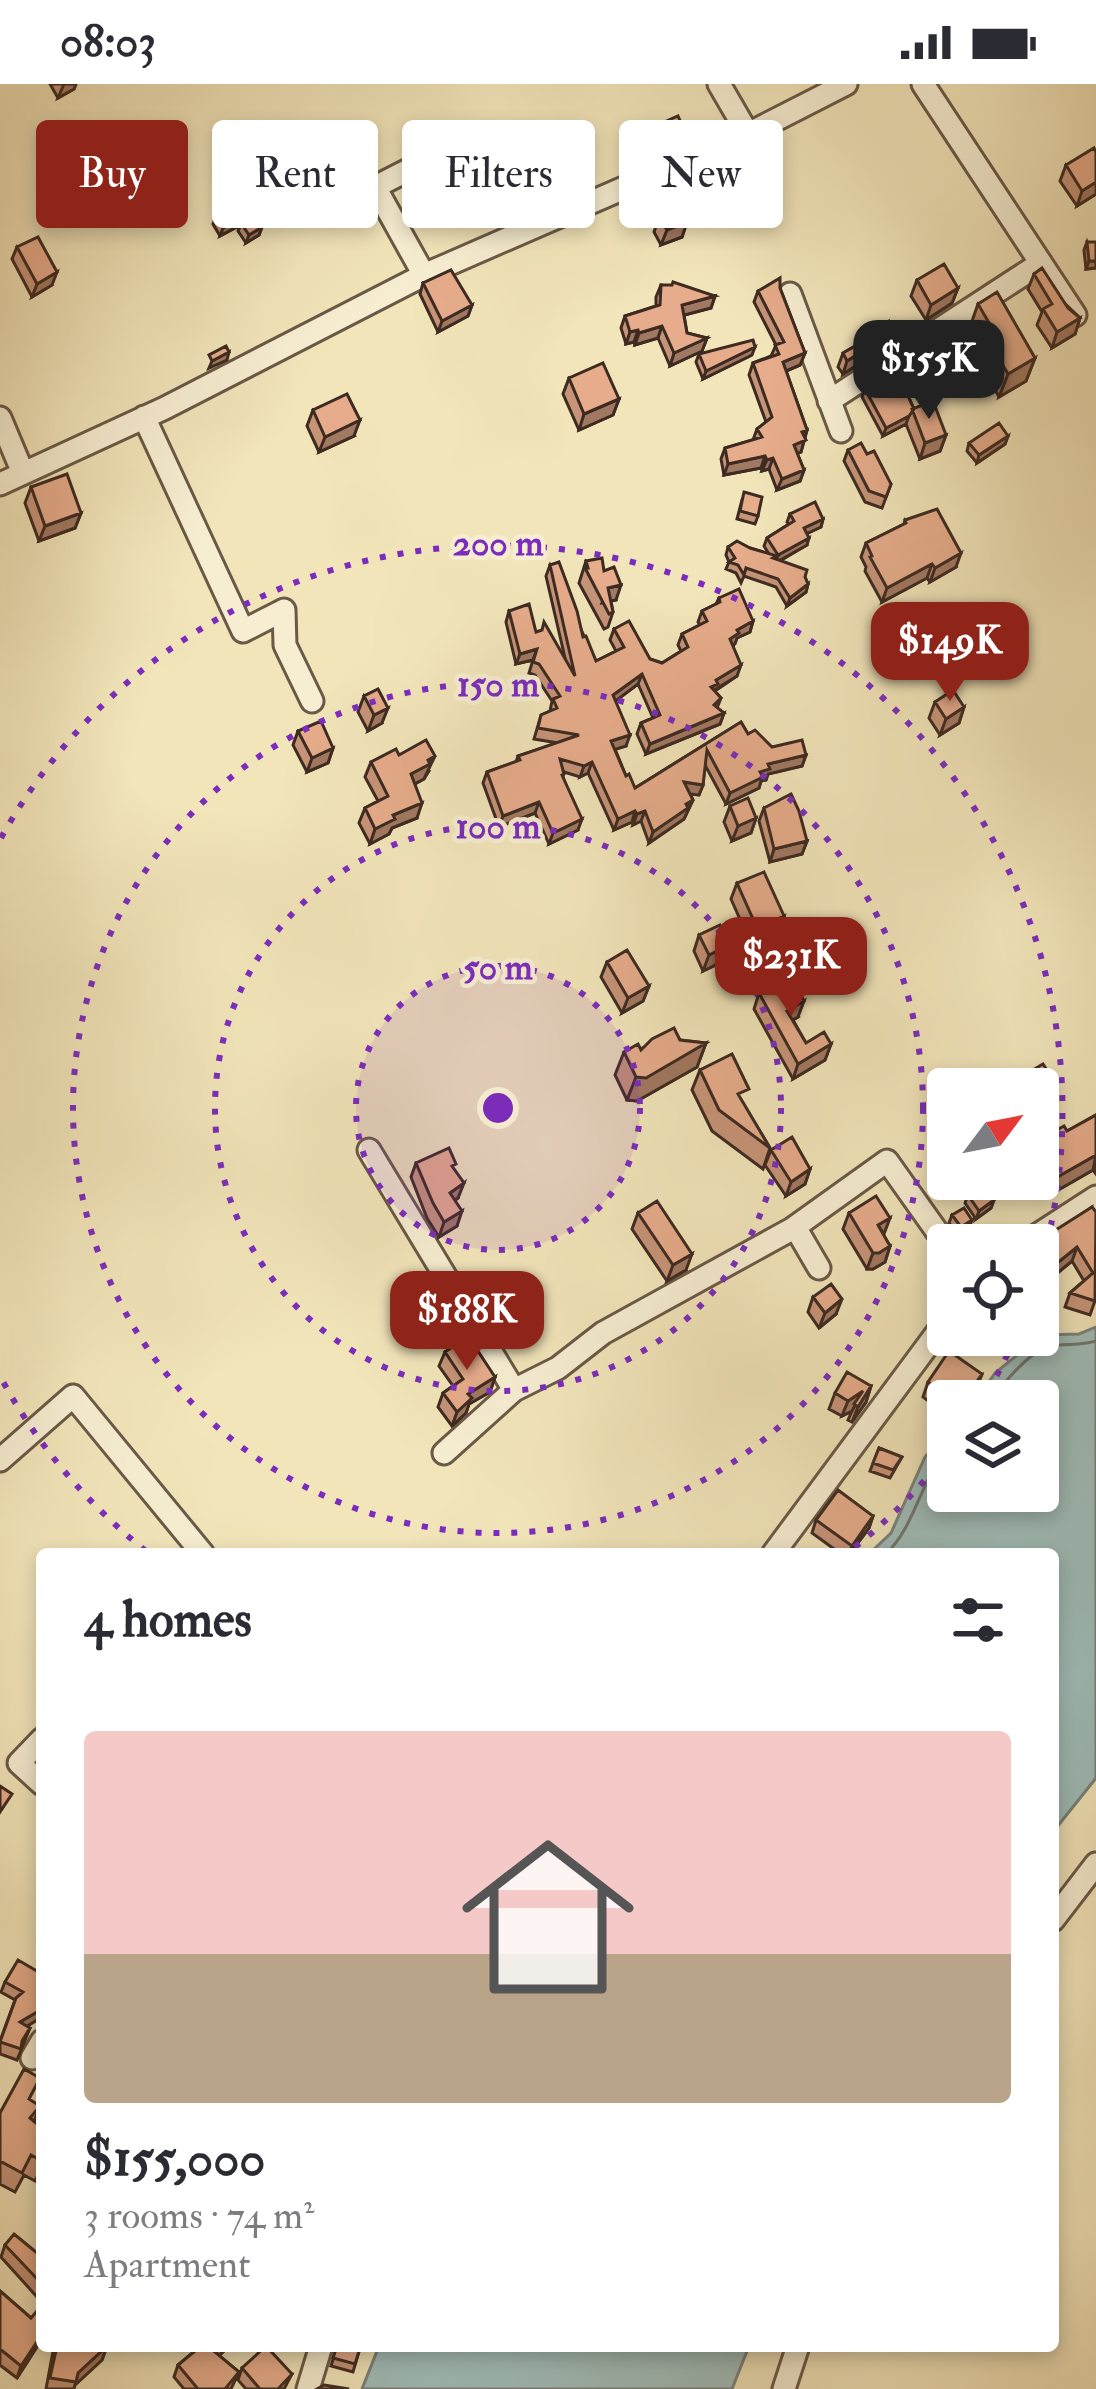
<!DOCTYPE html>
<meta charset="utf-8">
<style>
:root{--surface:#fff;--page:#f7f7f7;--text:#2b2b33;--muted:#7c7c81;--accent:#8f2418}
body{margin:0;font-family:"IM FELL Double Pica",serif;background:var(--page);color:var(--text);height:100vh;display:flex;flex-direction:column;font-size:45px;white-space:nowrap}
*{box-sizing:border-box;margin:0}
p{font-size:39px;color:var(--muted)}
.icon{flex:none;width:66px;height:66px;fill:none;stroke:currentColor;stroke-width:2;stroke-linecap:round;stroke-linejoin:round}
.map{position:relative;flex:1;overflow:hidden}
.details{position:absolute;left:36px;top:1464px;width:1023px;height:804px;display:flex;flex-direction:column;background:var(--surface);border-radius:12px;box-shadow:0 6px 18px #0003}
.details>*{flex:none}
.top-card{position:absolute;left:36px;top:36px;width:1026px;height:108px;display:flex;gap:24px}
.needle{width:78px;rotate:58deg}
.tools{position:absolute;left:927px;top:984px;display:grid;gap:24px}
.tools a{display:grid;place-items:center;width:132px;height:132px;border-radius:12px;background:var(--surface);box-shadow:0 6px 18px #0003;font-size:60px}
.price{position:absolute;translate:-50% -102px;padding:0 27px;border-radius:24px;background:var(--accent);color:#fff;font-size:39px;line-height:78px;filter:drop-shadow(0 3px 6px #0008)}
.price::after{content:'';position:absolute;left:50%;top:72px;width:36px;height:27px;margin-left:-18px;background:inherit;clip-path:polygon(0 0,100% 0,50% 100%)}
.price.on{background:#222;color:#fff}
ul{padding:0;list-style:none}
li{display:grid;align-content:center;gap:24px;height:636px;padding:0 48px}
li span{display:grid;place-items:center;height:372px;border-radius:12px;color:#555}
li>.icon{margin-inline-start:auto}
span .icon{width:216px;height:216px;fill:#fffc;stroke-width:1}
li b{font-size:51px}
h2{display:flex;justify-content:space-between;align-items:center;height:144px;padding:0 48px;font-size:51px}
.chip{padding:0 42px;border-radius:12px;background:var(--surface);box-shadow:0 6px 18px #0003;font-size:42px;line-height:108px}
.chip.on{background:var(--accent);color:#fff}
.status{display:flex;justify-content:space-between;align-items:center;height:84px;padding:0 60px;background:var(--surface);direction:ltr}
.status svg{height:33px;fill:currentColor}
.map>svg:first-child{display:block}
.water{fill:#9fbdba;stroke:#78827d;stroke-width:3}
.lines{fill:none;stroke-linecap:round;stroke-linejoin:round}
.shore{stroke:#6e746e;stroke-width:3}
.minor-casing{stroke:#6a5947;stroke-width:27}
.minor{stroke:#f7eed2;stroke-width:21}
.wall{fill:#c69478;stroke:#3d2a21;stroke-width:3}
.shaded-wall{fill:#a17861;stroke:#3d2a21;stroke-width:3}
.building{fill:#e6ac8b;stroke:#3d2a21;stroke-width:3}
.ring{fill:none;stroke:#7b2cbf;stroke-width:6;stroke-dasharray:6 12}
.centre{fill:#7b2cbf;stroke:#f7eed2;stroke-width:6}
.ring-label{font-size:36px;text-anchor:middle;font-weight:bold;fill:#7b2cbf;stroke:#f7eed2;stroke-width:9;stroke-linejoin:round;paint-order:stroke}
</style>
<div class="status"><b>08:03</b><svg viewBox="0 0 49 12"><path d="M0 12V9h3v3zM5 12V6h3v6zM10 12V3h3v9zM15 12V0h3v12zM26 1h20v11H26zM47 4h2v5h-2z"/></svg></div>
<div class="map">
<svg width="1096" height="2305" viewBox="0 0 1096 2305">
<rect width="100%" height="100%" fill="#f2e5ba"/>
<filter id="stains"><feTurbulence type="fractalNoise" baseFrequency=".00167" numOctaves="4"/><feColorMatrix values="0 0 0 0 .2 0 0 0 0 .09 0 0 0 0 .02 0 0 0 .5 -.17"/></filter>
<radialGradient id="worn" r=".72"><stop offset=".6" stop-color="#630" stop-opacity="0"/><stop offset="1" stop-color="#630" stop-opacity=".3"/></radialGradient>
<!-- water -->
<path class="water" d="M1096,1243V1694L1053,1748V1470H869L891,1449L925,1373L948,1347V1407H1038V1317H976L995,1289L1042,1251L1079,1250Z
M379,2262H749L732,2305H362Z"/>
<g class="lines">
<!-- shore -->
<path class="shore" d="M992,1317C1002,1300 1028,1269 1048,1263C1063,1258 1079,1263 1096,1257
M886,1470C916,1441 920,1396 948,1365"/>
<defs>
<path id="minor" d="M719,0L748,50
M923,0L1075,231
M422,79L375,103L424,191
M790,210L841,347
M829,317L1041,179
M144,333L243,547L284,526L285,561L312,617
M0,334L23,389
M0,400L165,324L424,191L748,50L846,0
M369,1066L514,1306
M795,1143L819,1184
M1022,1161L1096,1113
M444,1369L514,1306L558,1284L603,1249L792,1145L887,1077L948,1163
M0,1376L73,1312L203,1470
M773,1470L948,1234
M42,1655L19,1679L42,1700
M1053,1836L1096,1780
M32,1974L42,1957
M308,2305L321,2262
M784,2305L798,2262"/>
</defs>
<!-- minor casing -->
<use href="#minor" class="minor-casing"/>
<!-- minor -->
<use href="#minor" class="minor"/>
</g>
<!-- wall -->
<path class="wall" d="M50,0H76L74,5L58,14Z
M662,39L685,48L679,64L663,71L656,54Z
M1066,81L1096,110L1077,122L1060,97Z
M660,109L687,138L682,153L661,161L654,148L659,134L655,124Z
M270,118L267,126L255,133L262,143L259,151L246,159L238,147L241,141L220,152L213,140L216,132Z
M1087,158L1096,184L1086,185L1084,166Z
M17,163L52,201L32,213L12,175Z
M1034,190L1080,234L1075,250L1052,264L1037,241L1042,228L1028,205Z
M917,196L958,204L952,219L926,236L911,212Z
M423,199L472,221L468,232L438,248L420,210Z
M661,201L715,212L711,224L684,231L687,249L707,254L702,267L670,282L658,254L635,261L634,258L626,260L621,244L625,232L656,222V213Z
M780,204L805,269L800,281L786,287L807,346L801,368L797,369L804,386L800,397L777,406L769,385L762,387L761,384L724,391L721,375L725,364L753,356L757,345L766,338L749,291L753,279L771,272L776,261L754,218L758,207Z
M978,220L1035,274L1026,297L999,313L986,289L990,277L970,243Z
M895,246L890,260L843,290L838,283L843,269L864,257L866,250Z
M699,270L752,271L703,295L696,278Z
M922,270L945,277L942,284L930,293L919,277Z
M911,287L908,295L902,298L914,325L946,351L940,367L920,375L906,340L883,352L862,313L865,305Z
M569,294L619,315L613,331L579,346L563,310Z
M313,326L354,352L319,368L307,342Z
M1008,352L1005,360L977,379L967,367L969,359Z
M848,366L867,370L891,400L882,424L865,418L844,377Z
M31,403L81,429L75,444L39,457L25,419Z
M742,416L758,432L755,440L737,435Z
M790,430L823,435L821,443L807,449V461L780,477L805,493L808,500L806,508L787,522L776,503L744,492L741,499L736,489L726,485L729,478L726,471L728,463L750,464L769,470L764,462L767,454L789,440L787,438Z
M905,436L956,483L930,498L927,494L882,518L865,487L866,483L861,473L866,459L904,440Z
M586,477L604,487L616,516L611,517L613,528L608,543L604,545L579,499Z
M550,481L596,577L616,567L610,556L614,545L650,575L662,579L681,567L678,561L682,550L700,541L698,538L702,527L716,520L719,514L753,537L750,548L737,554L733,561L737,592L715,607L721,614L717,624L724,629L720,640L646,670L637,650L641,639L653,634L638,600L615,617L626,662L615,665L626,692L635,704L741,638L748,650L772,663L806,671L802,682L768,690L766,696L761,697L759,704L726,720L705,681L703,701L699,711L690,710L693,716L684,735L649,759L641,737L633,741L632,738L614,746L588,689L580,693L564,688L563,693L578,746L549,760L535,729L499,743L483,699L487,688L516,678L518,672L558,659L534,655L541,631L550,627L552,617L535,591L529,589L533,576L516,580L506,538L509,527L565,574L546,492Z
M364,612L382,639L368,647L358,628Z
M935,618L964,623L959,639L940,651L929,634Z
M298,647L333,664L328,679L307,688L293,661Z
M399,671L429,687L424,695L415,700L417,734L392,744L389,750L370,760L359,739L365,724L378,717L365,693L371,678Z
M730,722L756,734L751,749L732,757L724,738Z
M764,724L807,757L802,770L770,778L759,737Z
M737,799L784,832L778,848L751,860L731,815Z
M699,851L724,877L703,887L694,867Z
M607,878L649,902L643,917L622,929L601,893Z
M759,909L798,933L793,936L806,959L831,960L825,976L793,995L754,925Z
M680,956L706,959L697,983L637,1017L627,1016L615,991L624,968Z
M700,986L743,1019L770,1064L763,1085L712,1047L692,1006Z
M1026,990L1049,1018L1038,1005H1021Z
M1096,1031V1090L1093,1086L1046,1113L1036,1095H1038V1033L1048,1051L1067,1047Z
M771,1066L810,1085L805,1100L786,1112L765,1081Z
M416,1079L454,1086L458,1114L455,1116L457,1142L439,1153L427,1134L411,1093Z
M968,1111L994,1116L991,1124L976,1135L965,1119Z
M1092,1123L1096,1214L1090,1231L1065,1223L1070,1209L1084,1197L1072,1177L1038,1205V1161Z
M638,1129L686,1186L667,1197L632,1145Z
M849,1129L883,1150L890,1162L885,1178L873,1185H867L843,1145Z
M952,1131L969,1144L958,1151L949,1139Z
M813,1213L836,1230L819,1244L808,1228Z
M445,1268L495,1293L490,1308L469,1320L466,1329L452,1342L438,1323L443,1309L453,1302L439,1282Z
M982,1290L976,1305L968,1317H948V1332L923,1313L928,1298Z
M871,1302L866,1318L852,1338L848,1336L852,1327L842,1332L829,1325L835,1309Z
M879,1364L902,1373L890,1394L870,1387Z
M873,1432L869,1444L850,1470H841L812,1449L816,1436Z
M40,1895L42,1933L27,1942L30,1944L17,1976L0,1970V1957L15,1916L1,1908L5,1898Z
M31,2017L40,2022L34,2038L42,2044V2084L35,2097L24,2091L15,2108L0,2100V2029Z
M5,2161L42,2173V2210L38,2214L1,2173Z
M0,2207L31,2234L42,2255L17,2294L0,2281Z
M54,2262H107L102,2276L75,2301L74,2305H46Z
M193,2262H229L219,2272L239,2288L231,2305H184L174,2293L178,2281L196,2266Z
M337,2262L360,2264L353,2288L331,2282Z
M242,2284L292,2290L284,2305H246L238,2296Z"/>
<!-- shaded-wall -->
<path class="shaded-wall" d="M64,0H76L74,5L58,14Z
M685,48L679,64L663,71L669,55Z
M1096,98V110L1077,122L1082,107Z
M270,118L267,126L220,152L223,144Z
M687,138L682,153L661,161L667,146Z
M262,143L259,151L246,159L249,151Z
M1089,177H1096V184L1086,185Z
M57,188L52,201L32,213L37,200Z
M958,204L952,219L926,236L931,221Z
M715,212L711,224L677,233L682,221Z
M472,221L468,232L438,248L442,237Z
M1080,234L1075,250L1052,264L1057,248Z
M662,242L658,254L635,261L639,249Z
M638,246L634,258L626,260L630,248Z
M895,246L890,260L843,290L847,277Z
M707,254L702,267L670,282L674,269Z
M755,263L752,271L703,295L706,287Z
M229,268L227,276L209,284L212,277Z
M805,269L800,281L779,290L783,278Z
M1035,274L1026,297L999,313L1008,290Z
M945,277L942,284L930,293L933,285Z
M619,315L613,331L579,346L584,330Z
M909,332L906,340L883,352L886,344Z
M360,336L354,352L319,368L325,353Z
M807,346L801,368L789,373L794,361L802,348Z
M946,351L940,367L920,375L925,359Z
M1008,352L1005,360L977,379L979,371Z
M765,372L761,384L724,391L728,380Z
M773,374L769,385L762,387L767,376Z
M804,386L800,397L777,406L782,395Z
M81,429L75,444L39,457L45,442Z
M823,435L821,443L802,452L804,444Z
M809,454L807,461L775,479L778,471Z
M961,469L956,483L930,498L935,484Z
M932,480L927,494L882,518L887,504Z
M808,500L806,508L787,522L790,514Z
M621,501L616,516L602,519L608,504Z
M753,537L750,548L737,554L735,560L726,565L730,555L737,546Z
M537,565L533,576L516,580L520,570Z
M741,581L737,592L716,605L714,611L707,614L716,596Z
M642,590L638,600L609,622L613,611Z
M964,623L959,639L940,651L946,635Z
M388,624L382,639L368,647L374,631Z
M724,629L720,640L646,670L650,660Z
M630,651L626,662L607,668L611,657Z
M333,664L328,679L307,688L312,674Z
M806,671L802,682L768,690L766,696L761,697L759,704L726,720L730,709L760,688L768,680Z
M435,672L424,695L405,705L411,690Z
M592,678L588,689L580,693L584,682Z
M684,698L703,701L699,711L680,709Z
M693,716L684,735L649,759L653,748Z
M539,718L535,729L499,743L503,732Z
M422,719L417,734L392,744L389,750L370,760L375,745L393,731Z
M635,727L632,738L614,746L618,735Z
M645,727L641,737L633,741L637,730Z
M756,734L751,749L732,757L738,742Z
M582,735L578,746L549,760L553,749Z
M807,757L802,770L770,778L774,765Z
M784,832L778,848L751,860L757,844Z
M729,861L724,877L703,887L709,871Z
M649,902L643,917L622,929L628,914Z
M804,917L798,933L782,942L787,927Z
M706,959L697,983L637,1017L627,1016L636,993Z
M831,960L825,976L793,995L798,980Z
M1056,1000L1049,1018L1038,1024V1010Z
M1096,1071L1093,1086L1046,1113L1052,1096Z
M810,1085L805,1100L786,1112L791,1098Z
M464,1099L458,1114L445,1124L450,1109Z
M994,1116L991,1124L976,1135L979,1127Z
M462,1127L457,1142L439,1153L444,1138Z
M890,1134L884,1150L878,1141Z
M972,1136L969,1144L958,1151L961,1143Z
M890,1162L885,1178L873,1185H867L873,1169Z
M1077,1163L1072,1177L1038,1205L1041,1192Z
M692,1170L686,1186L667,1197L673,1181Z
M842,1215L836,1230L819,1244L825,1229Z
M982,1290L976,1305L968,1317H963Z
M495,1293L490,1308L469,1320L466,1329L452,1342L457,1328L468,1310Z
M871,1302L866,1318L852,1338L858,1323Z
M863,1307L852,1327L842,1332L848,1317Z
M873,1432L869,1444L849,1470L852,1462Z
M42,1925V1933L16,1949L20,1938Z
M42,2250V2255L17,2294L21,2282Z
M107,2262L102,2276L75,2301L78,2289Z
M221,2262H229L210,2280L215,2268Z"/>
<!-- building -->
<path class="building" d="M678,32L685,48L669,55L662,39Z
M1094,64L1096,68V98L1082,107L1066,81Z
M674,104L687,138L667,146L659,134L667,128L660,109Z
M264,107L270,118L223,144L216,132Z
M254,131L262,143L249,151L241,139Z
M38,153L57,188L37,200L17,163Z
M1087,158H1096V177H1089Z
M944,180L958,204L931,221L917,196Z
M1042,184L1068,224L1080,234L1057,248L1043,225L1052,220L1034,190Z
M451,186L472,221L442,237L423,199Z
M780,194V204L805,269L783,278L807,346L802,348L806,356L794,361L804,386L782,395L773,374L767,376L765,372L728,380L725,364L762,353L757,345L772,333L753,279L779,270L775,261L784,258L758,207Z
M673,198L715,212L682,221L687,249L707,254L674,269L662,242L639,249L638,246L630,248L625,232L660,221L661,201H672Z
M997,208L1035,274L1008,290L994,266L1002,261L978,220Z
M889,237L895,246L847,277L843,269L869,254L866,250Z
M753,256L755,263L706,287L699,270Z
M935,261L945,277L933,285L922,270Z
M226,262L229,268L212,277L209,271Z
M907,278L911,287L902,292L901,297L914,325L909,332L886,344L865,305Z
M603,279L619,315L584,330L569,294Z
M347,310L360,336L325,353L313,326Z
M933,317L946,351L925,359L912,325Z
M999,339L1008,352L979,371L969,359Z
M861,359L867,370L874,367L891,400L886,413L869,407L848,366Z
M67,390L81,429L45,442L31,403Z
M744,408L762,413L758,432L740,427Z
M815,418L823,435L804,444L809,454L778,471L767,454L794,437L790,430Z
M937,425L961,469L935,484L932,480L887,504L870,473L872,472L866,459L906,439L905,436Z
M737,457L750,464L777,472L773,474L807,486L805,493L808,500L790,514L778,495L746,484L744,491L738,481L729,478L735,474L728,463Z
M602,474L604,487L614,483L621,501L608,504L613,528L609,530L585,484H588L586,477Z
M559,478L577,527L583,553L586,552L596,577L624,563L614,545L629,537L650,575L662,579L688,563L682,550L707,537L702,527L720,518L719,514L739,505L753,537L737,546L739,549L730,555L741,581L716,596L718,600L711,603L721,614L714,621L724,629L650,660L641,639L660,631L642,590L613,611L630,651L611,657L626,692L629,690L635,704L741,638L748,650L755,646L772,663L802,656L806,671L768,680L770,685L760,688L763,693L730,709L707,666L703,701L684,698L693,716L686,720L688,724L653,748L645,727L637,730L635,727L618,735L592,678L584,682L560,675L564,690L562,691L582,735L553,749L539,718L503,732L487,688L520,676L518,672L579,651L538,644L541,631L557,624L553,615L560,612L539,580L533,578L537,565L520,570L509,527L529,520L536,548L542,546L544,538L575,592L550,481Z
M378,605L388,624L374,631L364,612Z
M953,606L964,623L946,635L935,618Z
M321,637L333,664L312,674L298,647Z
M426,656L435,672L428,676L430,680L411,690L422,719L393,731L395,735L375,745L365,724L388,712L371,678L396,665L399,671Z
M791,710L799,727L807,757L774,765L764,724Z
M748,714L756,734L738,742L730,722Z
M764,788L784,832L757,844L737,799Z
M720,841L729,861L709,871L699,851Z
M627,866L649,902L628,914L607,878Z
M790,892L804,917L787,927L806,959L824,948L831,960L798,980L759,909Z
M674,944L680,956L706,959L646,994L636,993L624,968L638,960L641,966L652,955Z
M732,970L749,1005L738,1010L770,1064L719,1026L700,986Z
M1043,980L1056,1000L1038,1010V1005H1030L1034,1004L1026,990Z
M1096,1031V1071L1052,1096L1038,1069V1033L1048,1051L1064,1042L1067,1047Z
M792,1053L810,1085L791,1098L771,1066Z
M449,1064L456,1080L452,1082L464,1099L450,1109L462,1127L444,1138L433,1119L416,1079Z
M982,1101L994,1116L979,1127L968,1111Z
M876,1112L890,1134L878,1141L890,1162L879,1169H873L849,1129Z
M657,1117L692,1170L673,1181L638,1129Z
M1092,1123L1096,1128L1095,1217L1070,1209L1093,1189L1077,1163L1041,1192L1038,1188V1161H1032Z
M964,1124L972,1136L961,1143L952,1131Z
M831,1200L842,1215L825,1229L813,1213Z
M468,1252L495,1293L468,1310L472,1314L457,1328L443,1309L463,1295L445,1268Z
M949,1267L982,1290L963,1317H954L928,1298Z
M847,1288L871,1302L858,1323L854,1320L863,1307L848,1317L835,1309Z
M879,1364L902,1373L893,1386L873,1379Z
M838,1406L873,1432L852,1462L816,1436Z
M0,1702L12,1710L0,1728Z
M18,1876L42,1890L40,1894L42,1897V1925L20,1938L30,1944L22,1957L21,1965L0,1958L16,1914L23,1908L5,1898Z
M24,1985L40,1994L29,2015L40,2022L30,2034L42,2044V2077L31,2071L22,2089L0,2077V2029Z
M14,2150L42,2173V2200L5,2161Z
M0,2207L31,2234L42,2221V2250L21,2282L0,2265Z
M57,2262H107L78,2289L76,2298L50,2294Z
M201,2262H221L215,2268L239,2288L225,2305H198L178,2281Z
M266,2262L292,2290L278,2305H260L242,2284Z
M337,2262L360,2264L355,2280L333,2274Z
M324,2301L349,2305H317Z"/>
<!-- distance rings -->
<circle cx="498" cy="1024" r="142" fill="#7b2cbf" fill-opacity=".12"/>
<g class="ring">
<circle cx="498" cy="1024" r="142"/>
<circle cx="498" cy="1024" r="283"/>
<circle cx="498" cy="1024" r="425"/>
<path d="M1015 1254A566 566 0 0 1 983 1316M947 1369A566 566 0 0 1 850 1467M146 1467A566 566 0 0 1 1 1294M1 754A566 566 0 0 1 1039 1189"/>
</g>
<circle cx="498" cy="1024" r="18" class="centre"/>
<g class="ring-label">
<text x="498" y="471">200 m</text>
<text x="498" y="612">150 m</text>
<text x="498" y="754">100 m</text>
<text x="498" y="895">50 m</text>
</g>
<rect width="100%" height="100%" filter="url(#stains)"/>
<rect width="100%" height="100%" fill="url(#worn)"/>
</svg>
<div class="tools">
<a><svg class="needle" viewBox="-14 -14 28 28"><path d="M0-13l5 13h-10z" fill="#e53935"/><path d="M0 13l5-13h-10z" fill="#7c7c81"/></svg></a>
<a><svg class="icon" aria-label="locate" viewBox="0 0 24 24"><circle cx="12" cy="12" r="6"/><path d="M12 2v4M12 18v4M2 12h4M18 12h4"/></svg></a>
<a><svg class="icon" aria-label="layers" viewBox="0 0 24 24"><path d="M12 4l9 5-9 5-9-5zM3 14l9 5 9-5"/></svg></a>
</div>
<b class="price on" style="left:929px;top:338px">$155K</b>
<b class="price" style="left:950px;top:620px">$149K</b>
<b class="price" style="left:791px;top:935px">$231K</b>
<b class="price" style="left:467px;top:1289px">$188K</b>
<div class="top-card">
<a class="chip on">Buy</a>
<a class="chip">Rent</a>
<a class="chip">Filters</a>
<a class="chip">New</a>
</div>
<section class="details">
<h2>4 homes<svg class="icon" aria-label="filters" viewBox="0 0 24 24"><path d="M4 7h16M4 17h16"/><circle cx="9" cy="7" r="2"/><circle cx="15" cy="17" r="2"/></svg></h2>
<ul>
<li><span style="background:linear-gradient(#f6c9c9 60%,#b9a48a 0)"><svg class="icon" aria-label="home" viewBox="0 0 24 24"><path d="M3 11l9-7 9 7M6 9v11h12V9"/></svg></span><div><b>$155,000</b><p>3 rooms · 74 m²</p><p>Apartment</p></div></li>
</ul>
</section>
</div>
